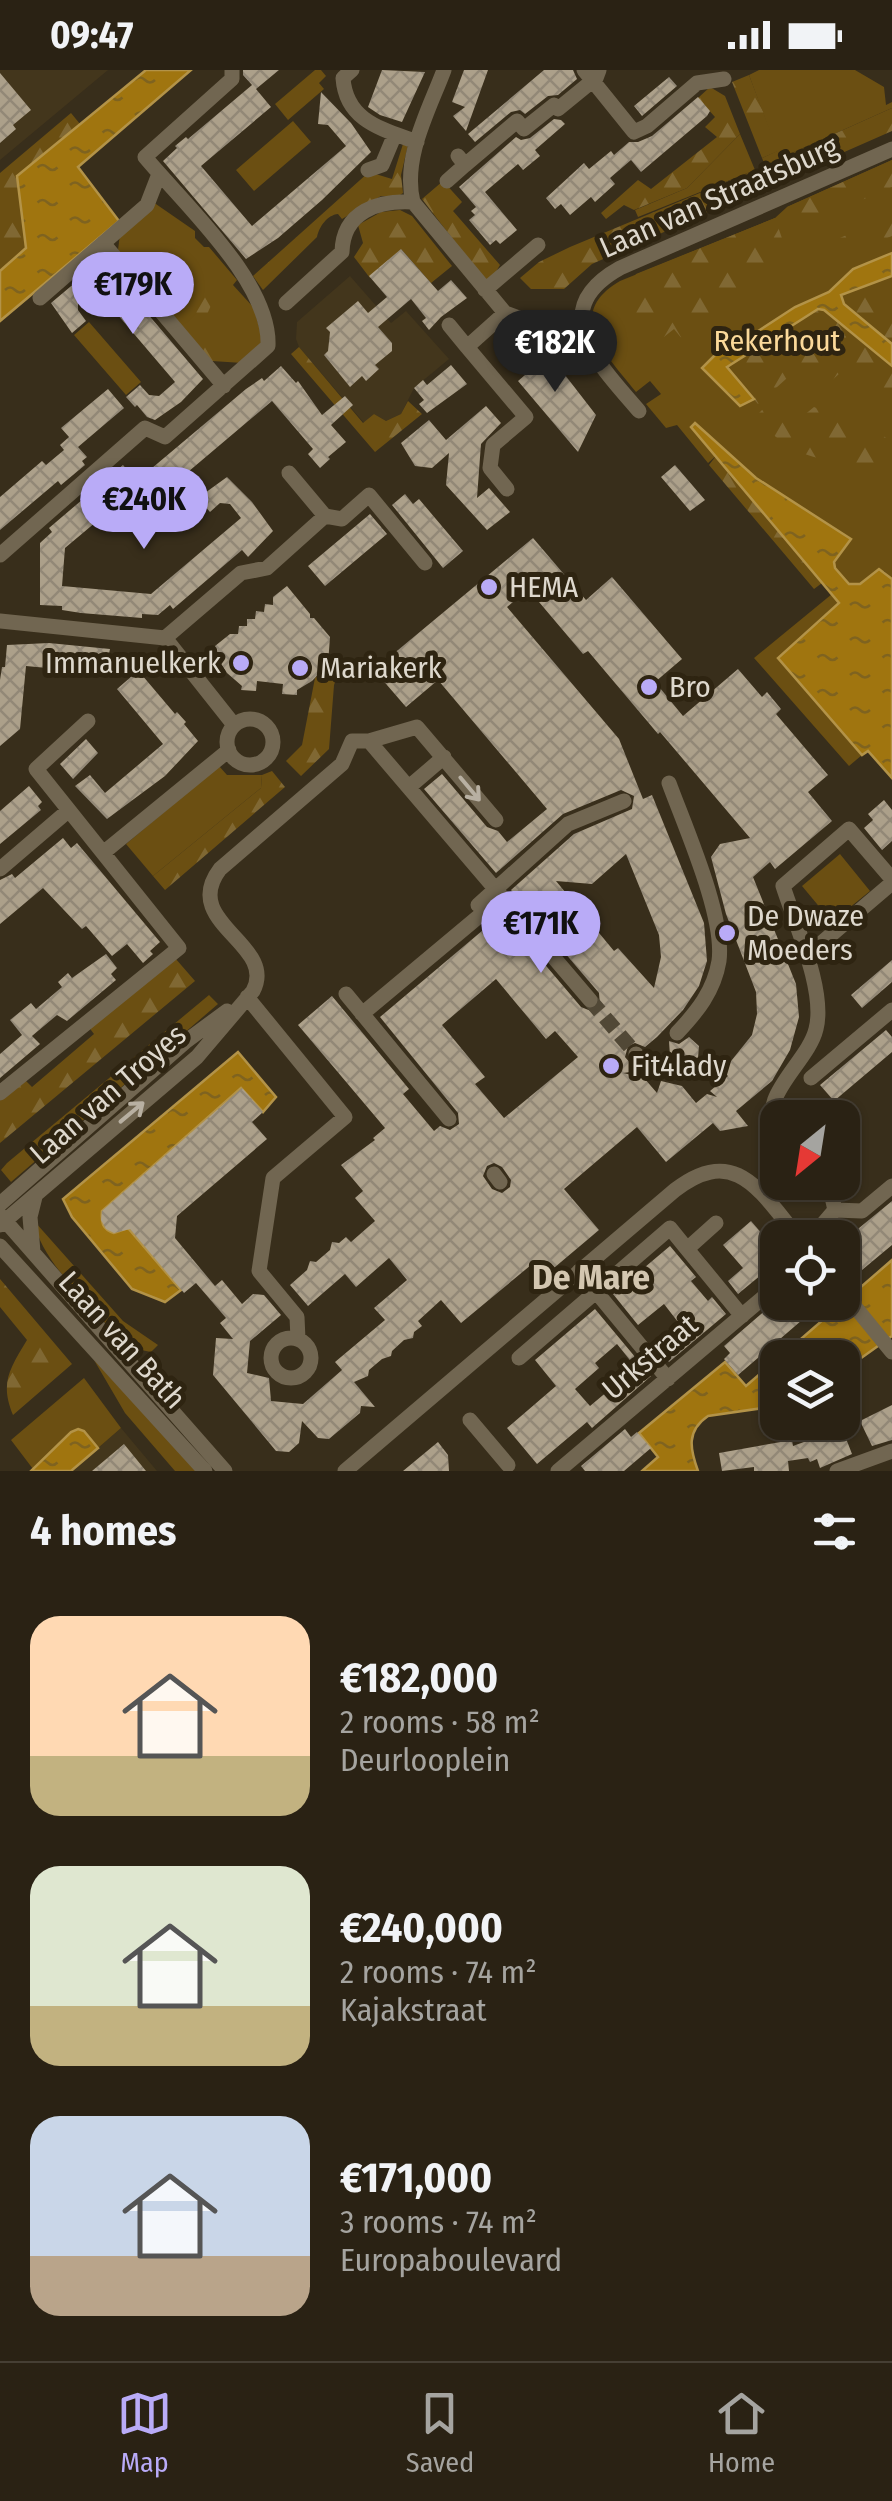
<!DOCTYPE html>
<meta charset="utf-8">
<style>
:root{--surface:#2a2214;--page:#362f22;--text:#f1f3f6;--muted:#a5a4a0;--line:#463f34;--accent:#b9abf7}
body{margin:0;font-family:"Fira Sans Condensed",sans-serif;background:var(--page);color:var(--text);height:100vh;display:flex;flex-direction:column;font-size:38px;white-space:nowrap}
*{box-sizing:border-box;margin:0}
p{font-size:32px;color:var(--muted)}
.icon{flex:none;width:55px;height:55px;fill:none;stroke:currentColor;stroke-width:2;stroke-linecap:round;stroke-linejoin:round}
.map{position:relative;height:1401px;overflow:hidden}
.sheet{display:flex;flex-direction:column;background:var(--surface);flex:1}
.sheet>*{flex:none}
.needle{width:65px;rotate:210deg}
.tools{position:absolute;left:760px;top:1030px;display:grid;gap:20px}
.tools a{display:grid;place-items:center;width:100px;height:100px;border-radius:20px;background:var(--surface);box-shadow:0 2px 8px #0004,0 0 0 2px var(--line);font-size:50px}
.price{position:absolute;translate:-50% -85px;padding:0 22px;border-radius:35px;background:var(--accent);color:#111;font-size:32px;line-height:65px;filter:drop-shadow(0 2px 5px #0008)}
.price::after{content:'';position:absolute;left:50%;top:60px;width:30px;height:22px;margin-left:-15px;background:inherit;clip-path:polygon(0 0,100% 0,50% 100%)}
.price.on{background:#222;color:#fff}
ul{padding:0;list-style:none}
li{display:flex;align-items:center;gap:30px;height:250px;padding:0 30px}
li span{display:grid;place-items:center;flex:none;width:280px;height:200px;border-radius:30px;color:#555}
li>.icon{margin-inline-start:auto}
span .icon{width:120px;height:120px;fill:#fffc;stroke-width:1}
li b{font-size:42px}
h2{display:flex;justify-content:space-between;align-items:center;height:120px;padding:0 30px;font-size:42px}
.status{display:flex;justify-content:space-between;align-items:center;height:70px;padding:0 50px;background:var(--surface);direction:ltr}
.status svg{height:28px;fill:currentColor}
.menu{display:flex;justify-content:space-around;align-items:center;height:140px;border-top:2px solid var(--line);background:var(--surface);font-size:28px;color:var(--muted)}
.menu a{display:grid;justify-items:center;gap:5px}
.menu .on{color:var(--accent)}
.map>svg:first-child{display:block}
.built{fill:#43361c}
.green{fill:#6b4f12}
.forest{fill:url(#forest-firs)}
.water{fill:url(#water-ripples);stroke:#b39348;stroke-width:2.5}
.building{fill:url(#building-cross-hatch);fill-rule:evenodd}
.lines{fill:none;stroke-linecap:round;stroke-linejoin:round}
.minor-tunnel{stroke:#514836;stroke-width:15;stroke-dasharray:15 8;stroke-linecap:butt}
.minor{stroke:#716651;stroke-width:15}
.oneway{stroke:#b8b0a2}
.poi-dot{fill:#b9abf7;stroke:#2e2411;stroke-width:4}
.labels{text-anchor:middle;stroke-width:10;stroke-linejoin:round;paint-order:stroke}
.street-label{font-size:30px;fill:#ded8cd;stroke:#2e2411}
.park-label{font-size:30px;fill:#fbd99a;stroke:#2e2411}
.poi-label{font-size:30px;fill:#ded8cd;stroke:#2e2411;text-anchor:start}
.quarter-label{font-size:35px;font-weight:bold;fill:#d3c6b0;stroke:#2e2411}
</style>
<div class="status"><b>09:47</b><svg viewBox="0 0 49 12"><path d="M0 12V9h3v3zM5 12V6h3v6zM10 12V3h3v9zM15 12V0h3v12zM26 1h20v11H26zM47 4h2v5h-2z"/></svg></div>
<div class="map">
<svg width="892" height="1401" viewBox="0 0 892 1401">
<defs>
<pattern id="forest-firs" width="22" height="20" patternUnits="userSpaceOnUse" patternTransform="scale(2.5)"><rect width="22" height="20" fill="#6b4f12"/><path d="M5 1l3.5 6h-7zM16 11l3.5 6h-7z" fill="#806833"/></pattern>
<pattern id="water-ripples" width="26" height="14" patternUnits="userSpaceOnUse" patternTransform="scale(2.5)"><rect width="26" height="14" fill="#a0750f"/><path d="M2 4q2-2 4 0t4 0M15 11q2-2 4 0t4 0" fill="none" stroke="#7f631f"/></pattern>
<pattern id="building-cross-hatch" width="8" height="8" patternUnits="userSpaceOnUse" patternTransform="scale(2.5)"><rect width="8" height="8" fill="#aca08a"/><path d="M0 0l8 8M0 8l8-8" fill="none" stroke="#928877"/></pattern>
</defs>
<rect width="100%" height="100%" fill="#382e1b"/>
<!-- built -->
<path class="built" d="M0,0H108L0,90Z
M350,206L391,253L406,241L449,289L414,318L401,344L386,351L374,344L364,353L299,277L296,269L297,252Z
M121,1358L157,1401H71Z"/>
<!-- green -->
<path class="green" d="M315,0H321L326,6L319,13L324,19L288,50L275,34Z
M759,0H855L884,17L886,35L892,32V38L765,95L762,88L777,81L749,5Z
M293,51L311,72L254,121L236,100Z
M740,64L755,100L638,147L635,140L687,118Z
M892,90V509L884,501L860,514H849L835,498L834,492L850,469L756,408L691,357L716,386L708,393L677,355L666,358L646,334L661,324L650,311L636,322C608,286 562,245 620,211L775,148L787,137Z
M153,132L195,161V168L204,177H209L237,210L233,215L254,238L263,272L212,291L118,180L120,164Z
M89,252L141,312L126,325L74,265Z
M832,524L839,533L779,589L862,685L849,696L754,588Z
M219,696L227,705H262L261,718L153,806L126,774Z
M840,784L870,821L832,852L802,816Z
M209,925L218,934L11,1112L1,1100L7,1093Z
M35,1152L123,1251L158,1275L151,1282C131,1278 116,1275 107,1255C85,1229 38,1186 35,1152Z
M94,1290L199,1401H175L125,1343Z
M84,1308L121,1358L98,1378L71,1362L33,1399L11,1370Z"/>
<!-- forest -->
<path class="forest" d="M749,5L778,81L762,88L732,12Z
M710,17L725,26L740,64L687,118L634,140L624,135L606,149L601,143L638,110L651,119L717,67L705,57L715,47L698,28Z
M892,38V61L774,113L765,95Z
M71,43L80,54L17,106L26,178L0,201V103Z
M403,74L408,75L401,105L403,123L397,127L381,126L342,149L338,144C327,145 319,157 317,167L263,220L253,206L369,102L392,109Z
M892,90V117L795,159L787,137Z
M755,100L763,118L592,194L564,219H531L520,208L539,192L570,177Z
M443,111L462,132L453,141L500,195L494,205L485,211L422,129Z
M400,140L412,146L452,196L431,213L402,180L370,208L354,187L363,173L358,155L381,142Z
M892,145V166L820,195L815,179Z
M775,148L786,180L746,210L692,281L674,259L655,274L624,240L636,204Z
M202,217L210,221L214,229L203,253C208,269 220,276 237,275L255,261L260,262L263,272L243,293L212,291L158,227L165,220L183,222Z
M860,221L892,248V274L844,234L841,225Z
M818,239L824,240L892,296V322L864,313L849,295L830,312L796,300L758,334L726,297Z
M299,277L363,353L374,344L386,351L401,344L408,331L422,344L375,382L291,284Z
M779,323L802,333L795,340L803,346L814,337L885,367L892,373L877,384L889,395L862,417C842,387 822,393 793,379C779,372 767,358 755,347Z
M716,386L822,513L814,519L709,395Z
M335,590L341,596L334,615L329,679L301,706L286,691L302,675L315,608Z
M272,701L285,717L165,820L153,806L261,718L262,705Z
M175,888L195,911L0,1073V1028L24,1009L32,1017L94,964L88,956Z
M0,1209L72,1294L13,1345C0,1313 9,1300 27,1270L0,1237Z"/>
<!-- water -->
<path class="water" d="M146,0H191L78,97L119,151L0,251V201L26,178L17,106Z
M892,183V206L841,225L844,234L892,274V296L824,240L818,239L727,297L754,329L740,336L702,298L719,281L732,278L795,237L829,222L853,199Z
M695,353L756,408L851,469L834,492L835,498L849,514H860L879,499L892,509V708L868,681L862,685L778,588L839,533L691,357Z
M238,982L276,1027L263,1042L241,1018L102,1141C101,1152 102,1159 114,1163L128,1158L181,1220L165,1232L132,1219L72,1147L63,1129Z
M892,1190V1266L843,1301L842,1288H779Z
M777,1289V1336L708,1346C686,1361 690,1379 698,1401H642L658,1387L639,1363L725,1292L746,1316Z
M78,1359L84,1361L98,1378L71,1401H31L71,1362Z"/>
<!-- building -->
<path class="building" d="M243,0H279L256,19L271,37L201,96L252,156L346,76L328,55L318,54L321,22L351,53L371,82L322,130L278,168L246,189L163,91L177,78L175,76L186,67L188,69L252,15L243,5Z
M382,0L425,2L402,52L380,45L368,37Z
M464,0H488L466,61L453,46L465,37L452,32Z
M544,0H573L577,9L558,25L548,26L525,44L520,40L511,42L475,72L468,64Z
M0,3L31,40L13,55L16,59L0,73Z
M669,7L677,16L642,46L634,36Z
M698,27L710,41L707,46L641,102L631,90L610,108L615,114L595,132L591,127L570,145L561,134L555,139L546,128L584,93L589,99L611,81L614,85L629,72H638L652,66Z
M554,49L561,50L565,54L535,80L540,86L523,100L518,94L485,122L517,160L500,174L496,170L490,175L469,150L475,145L471,141L476,137L459,117L516,67L521,70L530,68Z
M401,179L438,221L451,210L467,228L441,247L429,260L422,251L426,248L411,229L378,257L392,273V281L375,295L379,299L366,311L362,306L350,317L324,285L328,281L330,262L326,258L358,231L368,243L387,227L369,206Z
M102,190L203,309L181,332L155,350L147,347L137,335L135,337L126,327L140,315L149,325L159,326L175,312L94,217L78,231V240L86,251L72,263L51,233Z
M506,282L548,283L596,345L578,382L518,311L525,305Z
M451,295L467,314L427,343L419,334L424,330L414,318L423,310L427,315Z
M281,296L296,313L298,311L322,345L345,326L353,335L331,355L346,372L328,387L330,389L320,398L308,384L313,379L272,331L156,429L139,409L246,319L262,308L264,311Z
M108,319L124,338L78,377L87,387L82,391L85,395L61,415L58,411L0,460V427L42,391L46,395L64,380L60,375L69,367L61,358Z
M486,336L501,353L481,374L477,428L489,418L510,442L487,460L446,415L449,383L432,398L415,396L401,373L429,350L446,370Z
M123,395L140,415L65,478L62,516L151,524L241,448L230,434L220,433L210,442L198,428L227,407L252,432L273,461L248,487L242,480L173,539L170,535L158,545L142,544V548L81,543L62,540V536L40,535V473L52,462L49,458Z
M675,395L705,430L690,441L661,407Z
M405,424L413,434L419,429L463,481L443,498L392,435Z
M370,444L387,464L325,516L308,496Z
M533,468L586,530L612,507L682,589L655,612L683,646L738,599L762,627L767,622L781,639L776,644L828,705L808,722L832,751L775,799L770,792L753,807L796,914L799,947L790,980L772,1011L736,1041L748,1056L720,1061L713,1053L666,1092L637,1057L564,1119L599,1160L542,1208L531,1195L461,1253L441,1230L418,1251L422,1256L414,1262L413,1268L404,1270L392,1281L391,1286L382,1289L369,1300L368,1306L354,1312L375,1337L361,1336L360,1343L329,1369L318,1368L302,1351L299,1373L289,1382L276,1381L213,1305L216,1268L233,1269L220,1253L226,1248L196,1213L184,1223L130,1159L114,1163L106,1159L101,1150L102,1141L242,1018L263,1042L252,1052L267,1069L177,1146L175,1168L215,1216L222,1210L242,1234L253,1224L264,1225L281,1245L250,1271L247,1303L269,1308L271,1331L303,1334L342,1300L335,1292L385,1250L374,1238L407,1210L389,1188L356,1217L345,1204L308,1236L290,1215L307,1200L310,1191L316,1192L330,1180L332,1172L339,1173L346,1167L351,1172L375,1151L355,1128L363,1121L341,1095L375,1070L373,1068L385,1058L298,955L332,926L409,1019L403,1024L434,1061L440,1056L450,1060L459,1054L458,1043L380,947L502,844L581,937L591,941L600,935L599,923L511,820L574,764L632,739L634,726L621,720L563,744L496,803L424,719L442,704L487,757L498,761L507,772L547,739L438,610L406,637L374,600ZM528,519L583,584L588,581L658,664L660,662L750,768L720,774L711,787L726,844L756,922L757,944L752,965L723,1001L728,1006L710,1021L717,1027L707,1024L696,1033L682,1016L661,1011L657,1023L644,1008L623,1003L637,1001L625,987L628,976L635,973L645,977L657,967L683,940L699,916L707,891L704,853L652,725L643,729L619,669L507,537ZM626,784L659,865L661,887L654,918L618,878L614,881L556,811L592,814ZM496,909L546,969L555,961L578,987L504,1048L475,1014L485,1007L442,955ZM494,1093L502,1097L511,1110L510,1117L502,1123L492,1119L483,1106L487,1096Z
M287,516L310,544V548H314L330,567L328,594L312,611L297,620V625L282,624L283,614L257,611L256,621L241,620L242,616L227,603L214,583L215,576L230,564H238L239,556H247V549H255L256,541L264,542L265,534L273,535V527Z
M49,573L110,579L109,584L125,585L175,644L177,642L186,652L184,654L198,671L165,706L107,749L75,716L90,705L105,723L163,674L117,619L132,606L26,596L20,659L0,676V610L2,597H5L7,575Z
M86,669L98,683L73,709L60,694Z
M29,716L42,732L38,736L41,740L0,774V741Z
M884,730L892,740V771L882,780L864,758L873,750L868,744Z
M63,768L71,778L77,773L160,872L150,881L153,884L143,893L127,874L112,886L86,856L82,859L43,818L0,854V810L12,804L15,808Z
M106,884L117,898L111,904L116,910L67,951L57,945L32,966L40,974L0,1008V984L22,965L10,950L31,933L36,939L62,917L58,912L68,903L72,908Z
M892,890V912L862,938L851,925Z
M886,960L892,967V982L834,1031L820,1015Z
M689,967L699,976L698,988L689,995L680,996L670,986L669,971L679,974Z
M892,1131V1175L856,1205L842,1190V1172Z
M751,1151L778,1182V1191L738,1224L728,1211L743,1198L723,1175Z
M670,1176L696,1207L691,1211L708,1231L712,1227L726,1244L669,1292L653,1273L678,1252L664,1234L638,1255L613,1224Z
M775,1232H823L738,1305L724,1289L730,1283L724,1276Z
M595,1239L651,1306L592,1358L587,1352L537,1394L507,1358L556,1316L535,1290ZM617,1274L633,1294L624,1302L627,1305L590,1336L575,1319L599,1298L595,1293Z
M892,1335V1370L872,1376L860,1351Z
M842,1358L852,1384L820,1398L817,1389L810,1392L808,1388L788,1391L789,1401H754V1397L722,1401L719,1383L792,1370L793,1376Z
M625,1359L631,1367L637,1362L651,1378L624,1401H585L581,1396Z
M438,1372L448,1385L449,1401H403Z
M124,1374L146,1401H92Z"/>
<g class="lines">
<!-- minor-tunnel -->
<path class="minor-tunnel" d="M590,930L636,984"/>
<!-- minor -->
<path class="minor" d="M352,0L343,8C346,51 382,59 417,72
M444,0C429,40 402,88 413,132L505,243L530,252L581,251
M584,0L634,62L647,56L697,13L724,9
M458,86L465,95L517,51L524,59L554,35L558,39L596,8L599,0
M368,100L382,95L395,64
M447,111L465,95
M103,173L224,316
M485,220L538,175
M40,228L147,135L159,104
M286,233L342,182C343,141 379,130 413,132
M505,243L467,277L526,347L493,375L490,398L507,419
M449,255L467,277
M639,341C600,295 543,241 620,198L892,79
M289,403L325,446L342,449L369,425L425,493
M0,485L145,358L165,367L268,276C271,213 184,134 145,87L232,9V0
M0,551L165,568L234,655
M165,568L241,503L267,498L325,446
M227 672a23 23 0 1 1 46 0a23 23 0 1 1-46 0Z
M369,671L590,930
M669,713C685,757 725,846 719,891C714,921 697,942 677,963
M409,717L444,687
M103,783L229,680
M0,799L69,740
M478,835L568,754L624,731
M805,887L892,813
M346,924L449,1049
M247,927L345,1047L273,1108L259,1201L297,1247L298,1269
M362,944L502,827
M636,984L643,992
M811,1008L892,940
M0,1023L179,878L36,699L88,651
M778,1063C754,1028 808,993 816,959C826,921 795,854 783,816L849,759L892,809
M494,1104L500,1112
M0,1134L185,972L227,941
M835,1140L862,1141L892,1116
M0,1145L225,1401
M716,1153L687,1179L742,1246
M0,1155L197,987L253,921C278,874 179,853 220,799L342,694L352,671H369L417,657L496,750
M811,1168L835,1140L832,1127L819,1112
M0,1176L205,1401
M33,1182L30,1147L35,1127
M579,1201L668,1309
M842,1221L892,1282
M271 1288a20 20 0 1 1 40 0a20 20 0 1 1-40 0Z
M519,1288L670,1158L687,1179
M470,1350L508,1395
M345,1401L675,1120C736,1073 761,1123 799,1168
M558,1401L778,1215
M837,1401L892,1381"/>
</g>
<!-- one-way arrows -->
<defs><path id="oneway-shaft" d="M-6 0H5M1.5-3L5.5 0L1.5 3" fill="none" stroke-width="1.6" stroke-linecap="round" stroke-linejoin="round" transform="scale(2.5)"/></defs>
<g class="oneway">
<use href="#oneway-shaft" transform="translate(470 719) rotate(50)"/>
<use href="#oneway-shaft" transform="translate(132 1042) rotate(-40)"/>
</g>
<!-- markers -->
<g class="poi-dot">
<circle cx="489" cy="517" r="10"/>
<circle cx="241" cy="593" r="10"/>
<circle cx="300" cy="598" r="10"/>
<circle cx="649" cy="617" r="10"/>
<circle cx="727" cy="863" r="10"/>
<circle cx="611" cy="996" r="10"/>
</g>
<g class="labels">
<!-- street labels -->
<g class="street-label">
<text transform="translate(719 127) rotate(-24)" y="10">Laan van Straatsburg</text>
<text transform="translate(108 1024) rotate(-41)" y="10">Laan van Troyes</text>
<text transform="translate(122 1270) rotate(48)" y="10">Laan van Bath</text>
<text transform="translate(650 1287) rotate(-40)" y="10">Urkstraat</text>
</g>
<!-- park labels -->
<g class="park-label">
<text x="777" y="281">Rekerhout</text>
</g>
<!-- poi labels -->
<g class="poi-label">
<text x="509" y="527">HEMA</text>
<text x="221" y="603" text-anchor="end">Immanuelkerk</text>
<text x="320" y="608">Mariakerk</text>
<text x="669" y="627">Bro</text>
<text x="747" y="856">De Dwaze<tspan x="747" dy="34">Moeders</tspan></text>
<text x="631" y="1006">Fit4lady</text>
</g>
<!-- quarter labels -->
<g class="quarter-label">
<text x="591" y="1219">De Mare</text>
</g>
</g>
</svg>
<div class="tools">
<a><svg class="needle" viewBox="-14 -14 28 28"><path d="M0-13l5 13h-10z" fill="#e53935"/><path d="M0 13l5-13h-10z" fill="#a5a4a0"/></svg></a>
<a><svg class="icon" aria-label="locate" viewBox="0 0 24 24"><circle cx="12" cy="12" r="6"/><path d="M12 2v4M12 18v4M2 12h4M18 12h4"/></svg></a>
<a><svg class="icon" aria-label="layers" viewBox="0 0 24 24"><path d="M12 4l9 5-9 5-9-5zM3 14l9 5 9-5"/></svg></a>
</div>
<b class="price" style="left:133px;top:267px">€179K</b>
<b class="price on" style="left:555px;top:325px">€182K</b>
<b class="price" style="left:144px;top:482px">€240K</b>
<b class="price" style="left:541px;top:906px">€171K</b>
</div>
<section class="sheet">
<h2>4 homes<svg class="icon" aria-label="filters" viewBox="0 0 24 24"><path d="M4 7h16M4 17h16"/><circle cx="9" cy="7" r="2"/><circle cx="15" cy="17" r="2"/></svg></h2>
<ul>
<li><span style="background:linear-gradient(#ffd9b3 70%,#c2b280 0)"><svg class="icon" aria-label="home" viewBox="0 0 24 24"><path d="M3 11l9-7 9 7M6 9v11h12V9"/></svg></span><div><b>€182,000</b><p>2 rooms · 58 m²</p><p>Deurlooplein</p></div></li>
<li><span style="background:linear-gradient(#dfe7d0 70%,#c2b280 0)"><svg class="icon" aria-label="home" viewBox="0 0 24 24"><path d="M3 11l9-7 9 7M6 9v11h12V9"/></svg></span><div><b>€240,000</b><p>2 rooms · 74 m²</p><p>Kajakstraat</p></div></li>
<li><span style="background:linear-gradient(#c9d6e8 70%,#b9a48a 0)"><svg class="icon" aria-label="home" viewBox="0 0 24 24"><path d="M3 11l9-7 9 7M6 9v11h12V9"/></svg></span><div><b>€171,000</b><p>3 rooms · 74 m²</p><p>Europaboulevard</p></div></li>
</ul>
</section>
<nav class="menu">
<a class="on"><svg class="icon" aria-label="map" viewBox="0 0 24 24"><path d="M3 6l6-2 6 2 6-2v14l-6 2-6-2-6 2zM9 4v14M15 6v14"/></svg>Map</a>
<a><svg class="icon" aria-label="saved" viewBox="0 0 24 24"><path d="M7 4h10v16l-5-4-5 4z"/></svg>Saved</a>
<a><svg class="icon" aria-label="home" viewBox="0 0 24 24"><path d="M3 11l9-7 9 7M6 9v11h12V9"/></svg>Home</a>
</nav>
